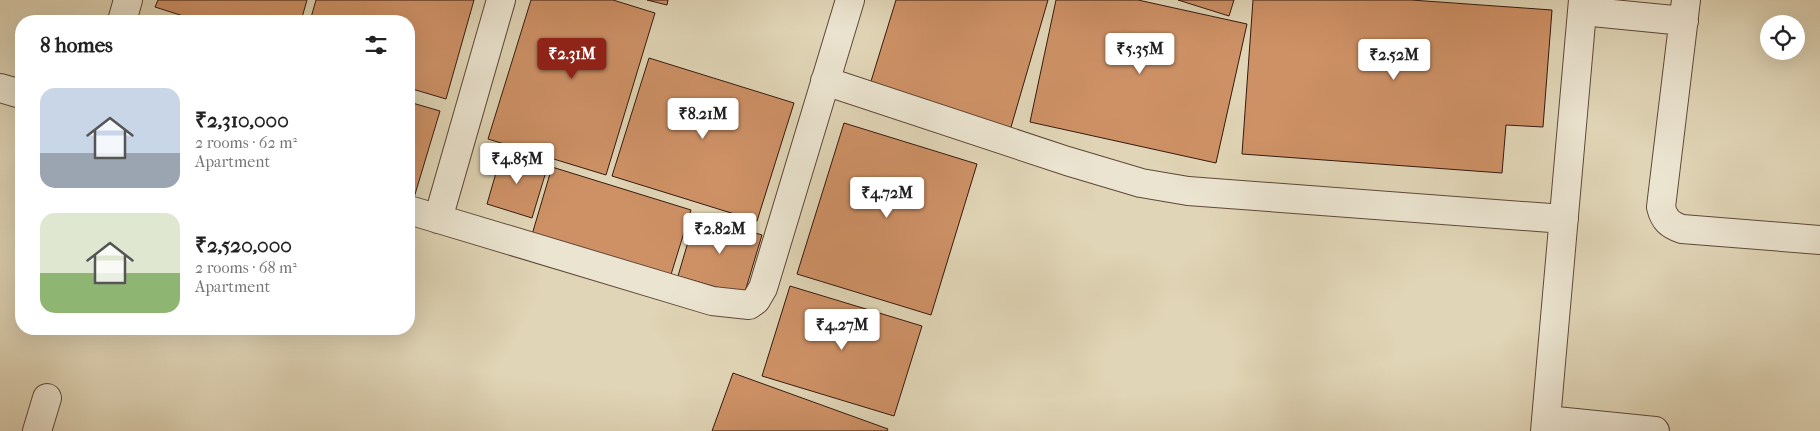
<!DOCTYPE html>
<meta charset="utf-8">
<style>
:root{--surface:#fff;--page:#f2f2f2;--text:#222;--muted:#767676;--accent:#8f2418}
body{margin:0;font-family:"IM FELL French Canon",serif;background:var(--page);color:var(--text);height:100vh;display:flex;flex-direction:column;font-size:19px;white-space:nowrap}
*{box-sizing:border-box;margin:0}
p{font-size:16px;color:var(--muted)}
.icon{flex:none;width:28px;height:28px;fill:none;stroke:currentColor;stroke-width:2;stroke-linecap:round;stroke-linejoin:round}
.map{position:relative;flex:1;overflow:hidden}
.sheet{position:absolute;left:15px;top:15px;width:400px;height:320px;display:flex;flex-direction:column;background:var(--surface);border-radius:20px;box-shadow:0 5px 20px #0002}
.sheet>*{flex:none}
.buttons{position:absolute;left:1760px;top:15px;display:grid;gap:10px}
.buttons a{display:grid;place-items:center;width:45px;height:45px;border-radius:50%;background:var(--surface);box-shadow:0 5px 20px #0002;font-size:25px}
.price{position:absolute;translate:-50% -42px;padding:0 11px;border-radius:5px;background:#fff;color:#222;font-size:16px;line-height:32px;filter:drop-shadow(0 1px 2px #0008)}
.price::after{content:'';position:absolute;left:50%;top:30px;width:15px;height:11px;margin-left:-8px;background:inherit;clip-path:polygon(0 0,100% 0,50% 100%)}
.price.on{background:var(--accent);color:#fff}
ul{padding:0;list-style:none}
li{display:flex;align-items:center;gap:15px;height:125px;padding:0 25px}
li span{display:grid;place-items:center;flex:none;width:140px;height:100px;border-radius:15px;color:#555}
li>.icon{margin-inline-start:auto}
span .icon{width:60px;height:60px;fill:#fffc;stroke-width:1}
li b{font-size:21px}
h2{display:flex;justify-content:space-between;align-items:center;height:60px;padding:0 25px;font-size:21px}
.map>svg:first-child{display:block}
.building{fill:#ce9166;stroke:#34190e}
.lines{fill:none;stroke-linecap:round;stroke-linejoin:round}
.minor-casing{stroke:#5f4838;stroke-width:30}
.minor{stroke:#ebe4d0;stroke-width:28}
</style>
<div class="map">
<svg width="1820" height="431" viewBox="0 0 1820 431">
<rect width="100%" height="100%" fill="#e0d5b6"/>
<filter id="stains"><feTurbulence type="fractalNoise" baseFrequency=".004" numOctaves="4"/><feColorMatrix values="0 0 0 0 .2 0 0 0 0 .09 0 0 0 0 .02 0 0 0 .5 -.17"/></filter>
<radialGradient id="worn" r=".72"><stop offset=".6" stop-color="#630" stop-opacity="0"/><stop offset="1" stop-color="#630" stop-opacity=".3"/></radialGradient>
<!-- building -->
<path class="building" d="M158,0H307L301,21H199L155,7Z
M316,0H474L446,99L409,88V21H310Z
M531,0H613L655,13L606,175L488,139Z
M647,0H668L667,5Z
M896,0H1048L1009,134L868,91Z
M1056,0H1138L1247,24L1216,163L1030,122Z
M1178,0H1234L1229,16Z
M1253,0H1411L1552,10L1543,127L1506,125L1502,173L1242,154Z
M649,58L794,103L757,221L612,176Z
M409,102L440,111L413,201L409,200Z
M844,123L977,164L931,315L797,274Z
M502,152L548,165L532,218L487,204Z
M552,167L691,210L669,281L531,238Z
M696,215L762,235L744,295L678,276Z
M790,286L922,326L894,416L762,376Z
M733,373L888,429L887,431H712Z"/>
<g class="lines">
<defs>
<path id="minor" d="M1686,0L1661,207C1664,220 1670,225 1682,229L1820,240
M1582,11L1684,21
M122,21L128,0
M825,81L1067,161L1141,183L1188,191L1564,219
M0,88L21,94
M409,210L712,301L749,305L756,300L763,288L850,0
M438,219L501,0
M1546,420L1655,431
M37,431L47,398
M1545,431L1583,0"/>
</defs>
<!-- minor casing -->
<use href="#minor" class="minor-casing"/>
<!-- minor -->
<use href="#minor" class="minor"/>
</g>
<rect width="100%" height="100%" filter="url(#stains)"/>
<rect width="100%" height="100%" fill="url(#worn)"/>
</svg>
<div class="buttons">
<a><svg class="icon" aria-label="locate" viewBox="0 0 24 24"><circle cx="12" cy="12" r="6"/><path d="M12 2v4M12 18v4M2 12h4M18 12h4"/></svg></a>
</div>
<b class="price" style="left:1140px;top:75px">₹5.35M</b>
<b class="price on" style="left:572px;top:80px">₹2.31M</b>
<b class="price" style="left:1394px;top:81px">₹2.52M</b>
<b class="price" style="left:703px;top:140px">₹8.21M</b>
<b class="price" style="left:517px;top:185px">₹4.85M</b>
<b class="price" style="left:887px;top:219px">₹4.72M</b>
<b class="price" style="left:720px;top:255px">₹2.82M</b>
<b class="price" style="left:842px;top:351px">₹4.27M</b>
<section class="sheet">
<h2>8 homes<svg class="icon" aria-label="filters" viewBox="0 0 24 24"><path d="M4 7h16M4 17h16"/><circle cx="9" cy="7" r="2"/><circle cx="15" cy="17" r="2"/></svg></h2>
<ul>
<li><span style="background:linear-gradient(#c9d6e8 65%,#9aa5b1 0)"><svg class="icon" aria-label="home" viewBox="0 0 24 24"><path d="M3 11l9-7 9 7M6 9v11h12V9"/></svg></span><div><b>₹2,310,000</b><p>2 rooms · 62 m²</p><p>Apartment</p></div></li>
<li><span style="background:linear-gradient(#dfe7d0 60%,#8fb573 0)"><svg class="icon" aria-label="home" viewBox="0 0 24 24"><path d="M3 11l9-7 9 7M6 9v11h12V9"/></svg></span><div><b>₹2,520,000</b><p>2 rooms · 68 m²</p><p>Apartment</p></div></li>
</ul>
</section>
</div>
